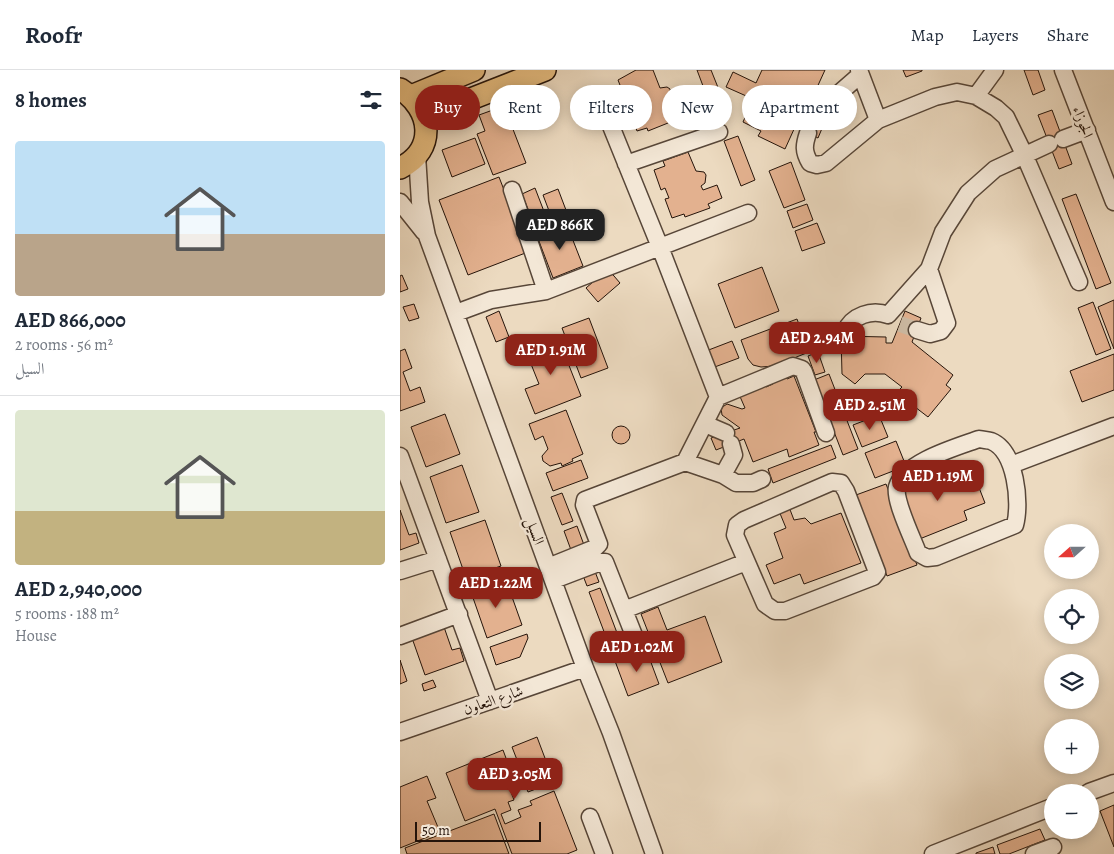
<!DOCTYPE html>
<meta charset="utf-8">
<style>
:root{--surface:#fff;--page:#f2f2f3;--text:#1f2937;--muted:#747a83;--line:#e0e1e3;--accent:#8f2418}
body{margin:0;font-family:Alegreya,Amiri,serif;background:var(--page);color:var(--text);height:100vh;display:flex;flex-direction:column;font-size:19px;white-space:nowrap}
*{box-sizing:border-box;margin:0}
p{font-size:16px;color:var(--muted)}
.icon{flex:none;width:28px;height:28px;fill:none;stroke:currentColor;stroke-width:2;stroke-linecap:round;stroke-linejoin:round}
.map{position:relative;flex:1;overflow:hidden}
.sheet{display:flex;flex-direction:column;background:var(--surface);width:400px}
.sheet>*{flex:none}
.top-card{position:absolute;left:15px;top:15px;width:475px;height:45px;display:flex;gap:10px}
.needle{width:32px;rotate:249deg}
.buttons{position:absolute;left:644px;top:454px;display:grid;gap:10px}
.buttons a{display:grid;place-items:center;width:55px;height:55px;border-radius:50%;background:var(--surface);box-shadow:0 2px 12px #0003;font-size:25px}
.scale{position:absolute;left:15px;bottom:12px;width:126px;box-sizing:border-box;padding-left:5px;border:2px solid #25140a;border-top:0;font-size:14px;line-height:18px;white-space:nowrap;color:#25140a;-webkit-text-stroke:4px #f3e7d6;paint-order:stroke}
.price{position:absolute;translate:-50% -42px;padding:0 11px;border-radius:10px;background:var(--accent);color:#fff;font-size:16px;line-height:32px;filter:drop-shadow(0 1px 2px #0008)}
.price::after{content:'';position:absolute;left:50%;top:30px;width:15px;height:11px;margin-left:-8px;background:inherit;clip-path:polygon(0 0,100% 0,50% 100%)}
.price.on{background:#222;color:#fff}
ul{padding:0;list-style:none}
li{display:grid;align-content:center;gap:10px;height:265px;padding:0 15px}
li+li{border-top:1px solid var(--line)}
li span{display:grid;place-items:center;height:155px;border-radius:5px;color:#555}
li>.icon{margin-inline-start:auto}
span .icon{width:90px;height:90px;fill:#fffc;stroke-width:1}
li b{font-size:21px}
h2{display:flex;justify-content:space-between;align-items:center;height:60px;padding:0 15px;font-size:21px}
.pill{padding:0 18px;border-radius:22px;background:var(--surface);box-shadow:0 2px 12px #0003;font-size:18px;line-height:45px}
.pill.on{background:var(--accent);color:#fff}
header{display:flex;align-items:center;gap:30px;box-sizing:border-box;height:70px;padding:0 25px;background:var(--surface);border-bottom:1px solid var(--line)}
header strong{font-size:24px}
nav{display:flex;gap:28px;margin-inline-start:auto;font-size:18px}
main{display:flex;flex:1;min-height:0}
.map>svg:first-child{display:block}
.building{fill:#e3b18f;stroke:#25140a}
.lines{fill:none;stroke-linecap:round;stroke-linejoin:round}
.minor-tunnel{stroke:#cebca5;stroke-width:16;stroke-dasharray:16 8;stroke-linecap:butt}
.minor-casing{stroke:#574638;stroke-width:19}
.major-casing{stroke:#25140a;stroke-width:24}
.minor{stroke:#f3e7d6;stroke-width:16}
.major{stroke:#e6bd80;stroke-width:21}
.labels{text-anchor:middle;stroke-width:5;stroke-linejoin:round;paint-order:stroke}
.street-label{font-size:15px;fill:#25140a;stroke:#f3e7d6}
</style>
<header>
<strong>Roofr</strong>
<nav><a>Map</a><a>Layers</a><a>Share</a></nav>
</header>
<main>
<section class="sheet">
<h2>8 homes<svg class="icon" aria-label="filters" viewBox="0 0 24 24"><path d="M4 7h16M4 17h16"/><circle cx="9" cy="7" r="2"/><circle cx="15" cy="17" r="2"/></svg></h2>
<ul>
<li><span style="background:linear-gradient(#bfe0f5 60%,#b9a48a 0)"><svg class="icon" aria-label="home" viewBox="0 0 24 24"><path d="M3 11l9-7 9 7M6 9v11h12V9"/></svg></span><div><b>AED 866,000</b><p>2 rooms · 56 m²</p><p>السيل</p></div></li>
<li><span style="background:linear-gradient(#dfe7d0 65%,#c2b280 0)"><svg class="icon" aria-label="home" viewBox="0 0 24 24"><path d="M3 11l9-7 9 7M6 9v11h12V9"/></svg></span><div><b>AED 2,940,000</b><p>5 rooms · 188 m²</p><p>House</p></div></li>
</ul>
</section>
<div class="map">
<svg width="714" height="784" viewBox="0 0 714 784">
<rect width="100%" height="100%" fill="#ecdac0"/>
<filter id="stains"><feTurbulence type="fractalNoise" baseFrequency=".004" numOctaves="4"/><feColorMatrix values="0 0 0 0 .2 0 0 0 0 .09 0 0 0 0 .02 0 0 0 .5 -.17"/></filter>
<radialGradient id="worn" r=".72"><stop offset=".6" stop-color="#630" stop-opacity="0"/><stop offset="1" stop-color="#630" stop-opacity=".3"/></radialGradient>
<!-- building -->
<path class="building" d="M236,0H253L260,18L267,17L270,19L271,26L265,30L266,34L284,28L289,41L272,48L273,51L248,61L247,58L237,61L230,41L233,40L230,32L227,33L218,10Z
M297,0H311L325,35L312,40Z
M362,0H425L409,35L428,44L418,68L395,57L385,79L358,66L361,61L343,52L353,29L326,17L333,2L356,13Z
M503,0H522V1L506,7Z
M624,0H638L645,20L633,25Z
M104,36L126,93L93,105L77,64L85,61L79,45Z
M652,40L672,94L659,99L638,45Z
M338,66L355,110L341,116L324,71Z
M75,68L85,94L52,107L42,80Z
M288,82L296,101L304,102L306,105L305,113L301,116L303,120L317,115L322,128L308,134L310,138L285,147L284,144L272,148L265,129L269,128L265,118L261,120L254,100L265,96L263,91Z
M391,92L405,130L384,138L369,101Z
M99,107L128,182L68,205L39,130Z
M135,118L150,157L137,162L122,124Z
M158,119L169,148L154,154L143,125Z
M676,124L711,213L696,219L662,129Z
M407,134L413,150L393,158L387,141Z
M417,153L425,173L402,181L395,161Z
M167,155L183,196L153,208L137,166Z
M362,197L379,241L335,258L318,214Z
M208,199L220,213L198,232L186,218Z
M2,205L8,219L0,222V206Z
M714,230V279L698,237Z
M693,232L711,279L696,285L678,238Z
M14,234L19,248L9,251L3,237Z
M99,241L109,267L96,272L86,247Z
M505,241L521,248L512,272L553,305L546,315L551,319L528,347L506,330L508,327L499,320L502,317L485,304H465L455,314L442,304L441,266L486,267V273H492Z
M189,248L208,298L181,308L162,258Z
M397,249L409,282L374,296L361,297L353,295L348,289L341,270Z
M157,265L181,326L135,344L125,319L139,314L131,294L134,293L128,276Z
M332,271L339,288L312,298L306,281Z
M5,279L12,298L3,302L10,321L20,317L25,332L0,341V281Z
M418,282L425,302L415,305L408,286Z
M714,284V320L682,332L670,301Z
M429,304L458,379L443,385L414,310Z
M384,305L387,309L394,306L416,362H414L419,375L389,387L387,379L353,392L344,369L316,380L311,368L340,358L322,345L321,338L327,334L342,339L345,338L338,322L364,312L366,317L373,314L372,310Z
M166,340L183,384L172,389L173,391L162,396L161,393L150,396L143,391L142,386L148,379L143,366L135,370L129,354Z
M45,344L60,384L26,397L11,357Z
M479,345L488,367L462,377L453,355Z
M212 365a9 9 0 1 1 18 0a9 9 0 1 1-18 0Z
M496,371L506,396L475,408L465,383Z
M431,375L436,388L373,413L368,399Z
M181,390L188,408L153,421L146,403Z
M62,395L79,442L46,453L30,407Z
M549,395L554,409L564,420L578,415L585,433L564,441L567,450L517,470L498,419L513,413L515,405L518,402H523L530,407L535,405L534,400Z
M486,414L517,495L487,506L456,425Z
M162,423L173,451L162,455L151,427Z
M389,437L394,450L405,448L411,454L441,443L461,493L404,514L400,504L374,514L366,495L383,488L374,463L386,458L379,441Z
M0,440L9,465L16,463L19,473L0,480Z
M85,450L101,496L66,508L50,462Z
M177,456L184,475L171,480L164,461Z
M194,499L199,512L187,516L182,503Z
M106,510L122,555L87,568L71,522Z
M200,518L225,584L214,588L189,522Z
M258,537L267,560L305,546L322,592L268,613L241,544Z
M44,557L52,580L60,578L64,591L25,605L12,568Z
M127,564L128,568L120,587L96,595L90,577Z
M246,579L259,614L228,626L215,591Z
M0,590L7,611L0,614Z
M33,610L36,617L24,621L22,614Z
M137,667L154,712L128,722L120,703L106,709L114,730L108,732L111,740L101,744L105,754L121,747L118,740L132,735L130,731L154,721L177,780L167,784H112L95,739L65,751L46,703L103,680L110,699L119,695L112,677Z
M27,706L36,728L27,731L40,762L0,778V717Z
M714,735V777L700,741Z
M94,744L109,784H7L5,778Z
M640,759L645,770L609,784H600L597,775Z
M593,777L595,784H576V783Z"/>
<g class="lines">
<!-- minor-tunnel -->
<path class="minor-tunnel" d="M408,63L420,40
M500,254L517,260"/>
<defs>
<path id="minor" d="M663,0L714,132
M576,26L595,0
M200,29L260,177L318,327
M420,40L460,5
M478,50L535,27L557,22L576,26L596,38L606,47L624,84L679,212
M408,63C404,75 403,81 410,93L417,95L426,93L478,50L459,0
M663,69L687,60
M17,85L20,132L27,166L185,598L211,663L254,784
M226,94L319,62
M112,120L146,221
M0,132L24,162
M56,243L91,230L146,221L348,143
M517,260L530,264L541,261L547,253L529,199
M445,262C452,245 472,239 488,245L529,199L543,162L568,123L595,99L649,74
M305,354L326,363
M579,369C583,370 588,370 591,371C616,381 621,433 615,455L536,487L527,488L518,483C513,469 494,431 497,417C504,392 557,377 579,369Z
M0,386L90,631
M285,392L318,327L393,296L402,299L404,302L426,363
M611,395L714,356
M323,405L334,385L331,374
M432,412L441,413L446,421L477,502L473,507L385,541H375L365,534L335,465L337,455L344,450Z
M148,497L195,478L199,474L184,435L185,430L285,392L323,405L336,413H353L362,409
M0,501L38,489
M154,510L201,492H205L237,573
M224,540L346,492
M0,566L59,544
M0,662L185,598
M689,722L714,713
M190,747L204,784
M533,784L652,737
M634,784L653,777"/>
<path id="major" d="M0,19C32,39 37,80 0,98
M11,26L74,0
M25,47L145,0"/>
</defs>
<!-- minor casing -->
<use href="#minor" class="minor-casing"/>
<!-- major casing -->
<use href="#major" class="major-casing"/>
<!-- minor -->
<use href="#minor" class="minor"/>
<!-- major -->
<use href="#major" class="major"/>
</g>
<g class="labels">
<!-- street labels -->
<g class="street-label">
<text transform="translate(683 52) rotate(69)" y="5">الجوزاء</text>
<text transform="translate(135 461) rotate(70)" y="5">السيل</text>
<text transform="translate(93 630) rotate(-19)" y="5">شارع التعاون</text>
</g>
</g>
<rect width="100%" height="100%" filter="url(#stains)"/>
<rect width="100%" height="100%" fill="url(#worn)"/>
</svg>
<div class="buttons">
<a><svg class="needle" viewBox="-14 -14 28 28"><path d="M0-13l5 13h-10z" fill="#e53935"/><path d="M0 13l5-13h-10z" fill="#747a83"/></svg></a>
<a><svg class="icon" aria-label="locate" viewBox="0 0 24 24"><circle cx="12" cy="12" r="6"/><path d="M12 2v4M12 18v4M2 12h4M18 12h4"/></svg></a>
<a><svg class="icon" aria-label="layers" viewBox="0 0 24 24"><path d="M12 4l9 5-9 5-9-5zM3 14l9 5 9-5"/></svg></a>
<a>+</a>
<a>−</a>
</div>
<div class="scale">50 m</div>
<b class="price on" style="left:160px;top:181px">AED 866K</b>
<b class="price" style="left:417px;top:294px">AED 2.94M</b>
<b class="price" style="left:151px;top:306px">AED 1.91M</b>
<b class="price" style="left:470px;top:361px">AED 2.51M</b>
<b class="price" style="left:538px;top:432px">AED 1.19M</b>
<b class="price" style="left:96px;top:539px">AED 1.22M</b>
<b class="price" style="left:237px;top:603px">AED 1.02M</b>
<b class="price" style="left:115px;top:730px">AED 3.05M</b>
<div class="top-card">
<a class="pill on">Buy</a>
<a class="pill">Rent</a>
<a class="pill">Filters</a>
<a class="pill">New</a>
<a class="pill">Apartment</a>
</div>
</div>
</main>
